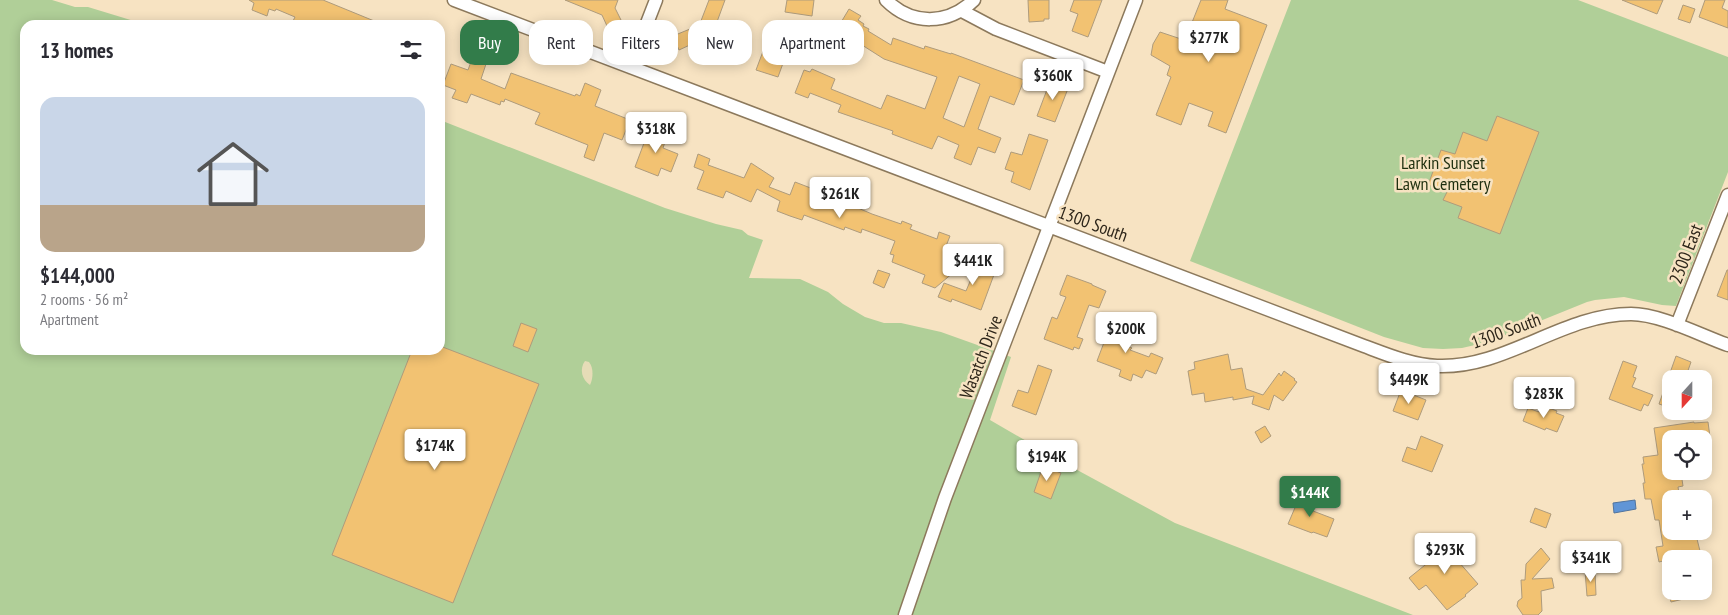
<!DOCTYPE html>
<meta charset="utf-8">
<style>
:root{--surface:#fff;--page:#f7f7f7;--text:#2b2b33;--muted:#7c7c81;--accent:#327c4a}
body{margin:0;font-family:"PT Sans Narrow",sans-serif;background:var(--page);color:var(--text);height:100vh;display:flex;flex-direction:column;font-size:19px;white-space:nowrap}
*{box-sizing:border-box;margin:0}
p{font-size:16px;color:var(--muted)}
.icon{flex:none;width:28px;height:28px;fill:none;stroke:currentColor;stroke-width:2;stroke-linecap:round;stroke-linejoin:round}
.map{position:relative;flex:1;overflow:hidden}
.panel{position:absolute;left:20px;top:20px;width:425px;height:335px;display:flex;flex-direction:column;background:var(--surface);border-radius:15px;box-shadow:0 2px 12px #0003}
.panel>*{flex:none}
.banner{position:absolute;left:460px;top:20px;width:475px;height:45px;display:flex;gap:10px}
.needle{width:32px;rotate:201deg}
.buttons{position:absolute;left:1662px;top:370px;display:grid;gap:10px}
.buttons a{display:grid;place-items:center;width:50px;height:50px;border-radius:10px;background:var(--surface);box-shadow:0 2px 12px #0003;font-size:25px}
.price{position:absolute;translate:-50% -42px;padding:0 11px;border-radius:5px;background:#fff;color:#222;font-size:16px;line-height:32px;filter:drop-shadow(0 1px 2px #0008)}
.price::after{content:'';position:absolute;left:50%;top:30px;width:15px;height:11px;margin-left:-8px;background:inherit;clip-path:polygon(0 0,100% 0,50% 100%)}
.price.active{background:var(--accent);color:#fff}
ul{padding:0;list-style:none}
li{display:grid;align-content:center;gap:10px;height:265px;padding:0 20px}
li span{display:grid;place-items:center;height:155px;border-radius:15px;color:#555}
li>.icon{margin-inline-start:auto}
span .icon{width:90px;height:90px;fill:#fffc;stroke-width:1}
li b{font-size:21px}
h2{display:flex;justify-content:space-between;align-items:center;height:60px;padding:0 20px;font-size:21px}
.pill{padding:0 18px;border-radius:15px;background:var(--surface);box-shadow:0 2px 12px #0003;font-size:18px;line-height:45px}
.pill.active{background:var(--accent);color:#fff}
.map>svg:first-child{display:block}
.green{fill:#b0cf98}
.sand{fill:#e6dcb7}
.water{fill:#6095d6;stroke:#51749e}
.building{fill:#f2c272;stroke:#ae9b7c;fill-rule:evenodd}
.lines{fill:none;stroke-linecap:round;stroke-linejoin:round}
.minor-casing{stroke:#8c795c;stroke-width:15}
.minor{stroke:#fff;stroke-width:12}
.labels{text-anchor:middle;stroke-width:5;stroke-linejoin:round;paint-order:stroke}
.park-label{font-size:18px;fill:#1f2f0f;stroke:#f7e3c2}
.street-label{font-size:18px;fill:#2e261a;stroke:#f7e3c2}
</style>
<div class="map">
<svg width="1728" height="615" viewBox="0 0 1728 615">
<rect width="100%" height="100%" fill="#f7e3c2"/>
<!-- green -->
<path class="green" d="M0,0H52L75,7H88L147,25H25V350H440V120L665,208L716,224L742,230L748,235L763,240L749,278L800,279L828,292L843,304L865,317L884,323H901L941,332L1011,357L990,420L1068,465L1175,523L1413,615H0Z
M1291,0H1578L1728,57V172L1676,306L1662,305L1624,297L1595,300L1587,302L1488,342L1462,348L1443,349L1423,348L1384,337L1190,261Z"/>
<!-- sand -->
<path class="sand" d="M585,361L589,362C594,368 593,379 590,385C582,380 579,369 585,361Z"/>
<!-- water -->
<path class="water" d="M1635,500L1636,509L1614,513L1613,503Z"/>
<!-- building -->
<path class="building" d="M249,0H323L384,25H291L295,17L276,9L275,11L269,9L267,16L252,10L254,3Z
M565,0H618L615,8L621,20L607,26L602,15Z
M709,0H725L714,30L728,36L720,56L692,44L679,50L673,36L690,29L696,31L698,25L699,26Z
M787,0H814L812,16L785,12Z
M1028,0H1049V19H1044V21L1029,22Z
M1074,0H1102L1088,37L1072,31L1078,14L1070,11Z
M1201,0H1228L1225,9L1267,25L1226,133L1208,126L1213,112L1189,103L1181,125L1156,115L1171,77L1167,75L1170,66L1151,55L1153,44L1160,32L1181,39L1185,28L1189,30Z
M1622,0H1663L1657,14Z
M1705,0H1725L1722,8L1728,11V28L1699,17Z
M1683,5L1695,9L1690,23L1678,19Z
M849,9L861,16L858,20L864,24L863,26L869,29L868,31L891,45L893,38L924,49L925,46L951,54V53L1024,80L1014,105L990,96L978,129L1001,138L995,153L978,147L971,165L954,158L959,145L938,136L932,149L892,134L893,131L838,112L841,105L810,93L808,98L795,93L804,70L810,72L812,69L835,79L831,89L881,109L887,95L925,109L937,77L884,59L851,38L847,44L835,37L843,26L840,24ZM959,76L980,84L964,127L943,118Z
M767,35L790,44L778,77L756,70L765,46L763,45Z
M472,59L486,64L481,79L505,89L511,73L575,96L576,94L580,96L585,83L601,90L595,106L630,120L622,140L604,133L594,161L584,157L588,145L535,124L540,113L505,99L504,102L501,101L500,105L471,94L467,103L452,98L456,90L443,85L451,64L468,70Z
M1051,79L1069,86L1055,122L1037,116Z
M1497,116L1539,132L1500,234L1458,218L1462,207L1443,200L1447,192L1428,185L1441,150L1455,154L1463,132L1487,141Z
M650,127L664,132L661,140L665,142L663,148L678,154L671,172L661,168L658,176L635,167Z
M1029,134L1048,140L1030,190L1011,182L1014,172L1005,169L1011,152L1022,155Z
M698,154L710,159L708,165L744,178L751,163L774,178L769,187L790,195L795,182L834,197L835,195L845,199L844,202L872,214L901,224L902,221L912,225L910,229L937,239L939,232L950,236L946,246L961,252L956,265L960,267L935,288L922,283L925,275L892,262L894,255L890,254L895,241L862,229L861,233L845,227L844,230L804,215L802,220L790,216L777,211L780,201L757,189L751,202L726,191L723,198L697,189L704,171L694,167Z
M984,255L999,261L981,310L952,299L951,302L938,297L944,283L966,291L974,272L977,273Z
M878,270L890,274L884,288L873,283Z
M1727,270H1728V300L1717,296Z
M1067,275L1092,284V285L1106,291L1099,308L1089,305L1077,337L1083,339L1079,349L1074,347L1073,350L1044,339L1052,317L1057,319L1066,297L1060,295V293Z
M1114,316L1128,321L1120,343L1132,348L1130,350L1149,357L1151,353L1163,358L1156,374L1146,370L1142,378L1133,374L1131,381L1119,376L1121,370L1097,361Z
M521,323L537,329L528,352L513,346Z
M440,346L539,384L453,603L332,555L412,350H440Z
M1228,354L1231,370L1242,368L1246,389L1263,395L1279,373L1281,376L1284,371L1295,379L1294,380L1297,382L1283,401L1274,395L1269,410L1252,404L1254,396L1233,400V397L1205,402L1204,393L1192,395L1188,371L1195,369L1194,362Z
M1676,356L1691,362L1685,379H1671V408L1659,404Z
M1623,361L1637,366L1633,377L1636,378L1632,387L1653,395L1648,406L1644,404L1641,411L1609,399Z
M1038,365L1052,370L1036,415L1012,406L1018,390L1028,393Z
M1401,390L1426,400L1418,420L1393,411Z
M1541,405L1557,411L1556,413L1564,416L1557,432L1546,428L1545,430L1523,421L1528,408L1539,412Z
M1694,422V423L1708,422L1710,437L1700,439H1671V475L1681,473L1683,486L1678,487L1680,499H1671V531H1695L1701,555L1671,559L1659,562L1656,547L1663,546L1659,520H1655L1651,499H1645L1643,483H1645L1642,464H1644L1643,457L1658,455L1654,428Z
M1265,426L1271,436L1261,443L1255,432Z
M1421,436L1443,445L1432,472L1402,461L1407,447L1416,450Z
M1043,466L1061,473L1051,499L1034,492Z
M1300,496L1316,503L1313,511L1334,519L1327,537L1313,532L1312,533L1288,524Z
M1535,508L1551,514L1546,528L1530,522Z
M1445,539L1450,545L1455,542L1465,555L1458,561L1478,584L1465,595L1466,596L1447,610L1426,585L1419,590L1409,578L1435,557L1430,551Z
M1541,548L1550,559L1532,579L1552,578L1554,588L1541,591L1542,611L1538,615H1523L1517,606L1518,601L1522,598L1521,580H1525L1526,564Z
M1585,571H1595L1596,595L1587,596Z
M1668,591H1700V595L1671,602Z"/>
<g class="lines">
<defs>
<path id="minor" d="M454,0L1364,346C1388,355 1412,365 1437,366C1506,369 1562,314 1631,314C1660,314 1700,335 1728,345
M886,0C912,26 948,25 974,0
M962,11L996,29L1108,72
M630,67L656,0
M1677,325L1728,195
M905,615L945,498L1136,0"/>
</defs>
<!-- minor casing -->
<use href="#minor" class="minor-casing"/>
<!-- minor -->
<use href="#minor" class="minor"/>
</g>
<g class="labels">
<!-- park labels -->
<g class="park-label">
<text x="1443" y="169">Larkin Sunset<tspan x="1443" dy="21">Lawn Cemetery</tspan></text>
</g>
<!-- street labels -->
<g class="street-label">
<text transform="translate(1093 224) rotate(20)" y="6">1300 South</text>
<text transform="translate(1686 254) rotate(-69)" y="6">2300 East</text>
<text transform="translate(1506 331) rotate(-20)" y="6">1300 South</text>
<text transform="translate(981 357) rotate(-69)" y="6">Wasatch Drive</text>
</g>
</g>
</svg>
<div class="buttons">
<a><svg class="needle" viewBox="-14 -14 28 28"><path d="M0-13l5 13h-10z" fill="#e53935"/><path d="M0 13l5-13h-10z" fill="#7c7c81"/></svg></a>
<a><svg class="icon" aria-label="locate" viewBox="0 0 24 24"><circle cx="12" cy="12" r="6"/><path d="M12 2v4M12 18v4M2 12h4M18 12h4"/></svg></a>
<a>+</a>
<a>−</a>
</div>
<b class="price" style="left:1209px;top:63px">$277K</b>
<b class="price" style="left:1053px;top:101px">$360K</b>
<b class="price" style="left:656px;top:154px">$318K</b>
<b class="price" style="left:840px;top:219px">$261K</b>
<b class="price" style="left:973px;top:286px">$441K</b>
<b class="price" style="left:1126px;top:354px">$200K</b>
<b class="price" style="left:1409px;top:405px">$449K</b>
<b class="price" style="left:1544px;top:419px">$283K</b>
<b class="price" style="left:435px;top:471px">$174K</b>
<b class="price" style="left:1047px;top:482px">$194K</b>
<b class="price active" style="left:1310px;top:518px">$144K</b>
<b class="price" style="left:1445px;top:575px">$293K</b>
<b class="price" style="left:1591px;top:583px">$341K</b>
<div class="banner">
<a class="pill active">Buy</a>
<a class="pill">Rent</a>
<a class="pill">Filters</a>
<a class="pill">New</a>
<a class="pill">Apartment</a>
</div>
<section class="panel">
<h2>13 homes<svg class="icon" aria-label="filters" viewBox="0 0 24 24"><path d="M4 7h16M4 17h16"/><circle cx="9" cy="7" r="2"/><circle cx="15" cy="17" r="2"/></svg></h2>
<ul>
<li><span style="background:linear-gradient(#c9d6e8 70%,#b9a48a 0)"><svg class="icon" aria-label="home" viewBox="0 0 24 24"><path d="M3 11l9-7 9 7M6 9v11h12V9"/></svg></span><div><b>$144,000</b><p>2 rooms · 56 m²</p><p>Apartment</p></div></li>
</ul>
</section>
</div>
